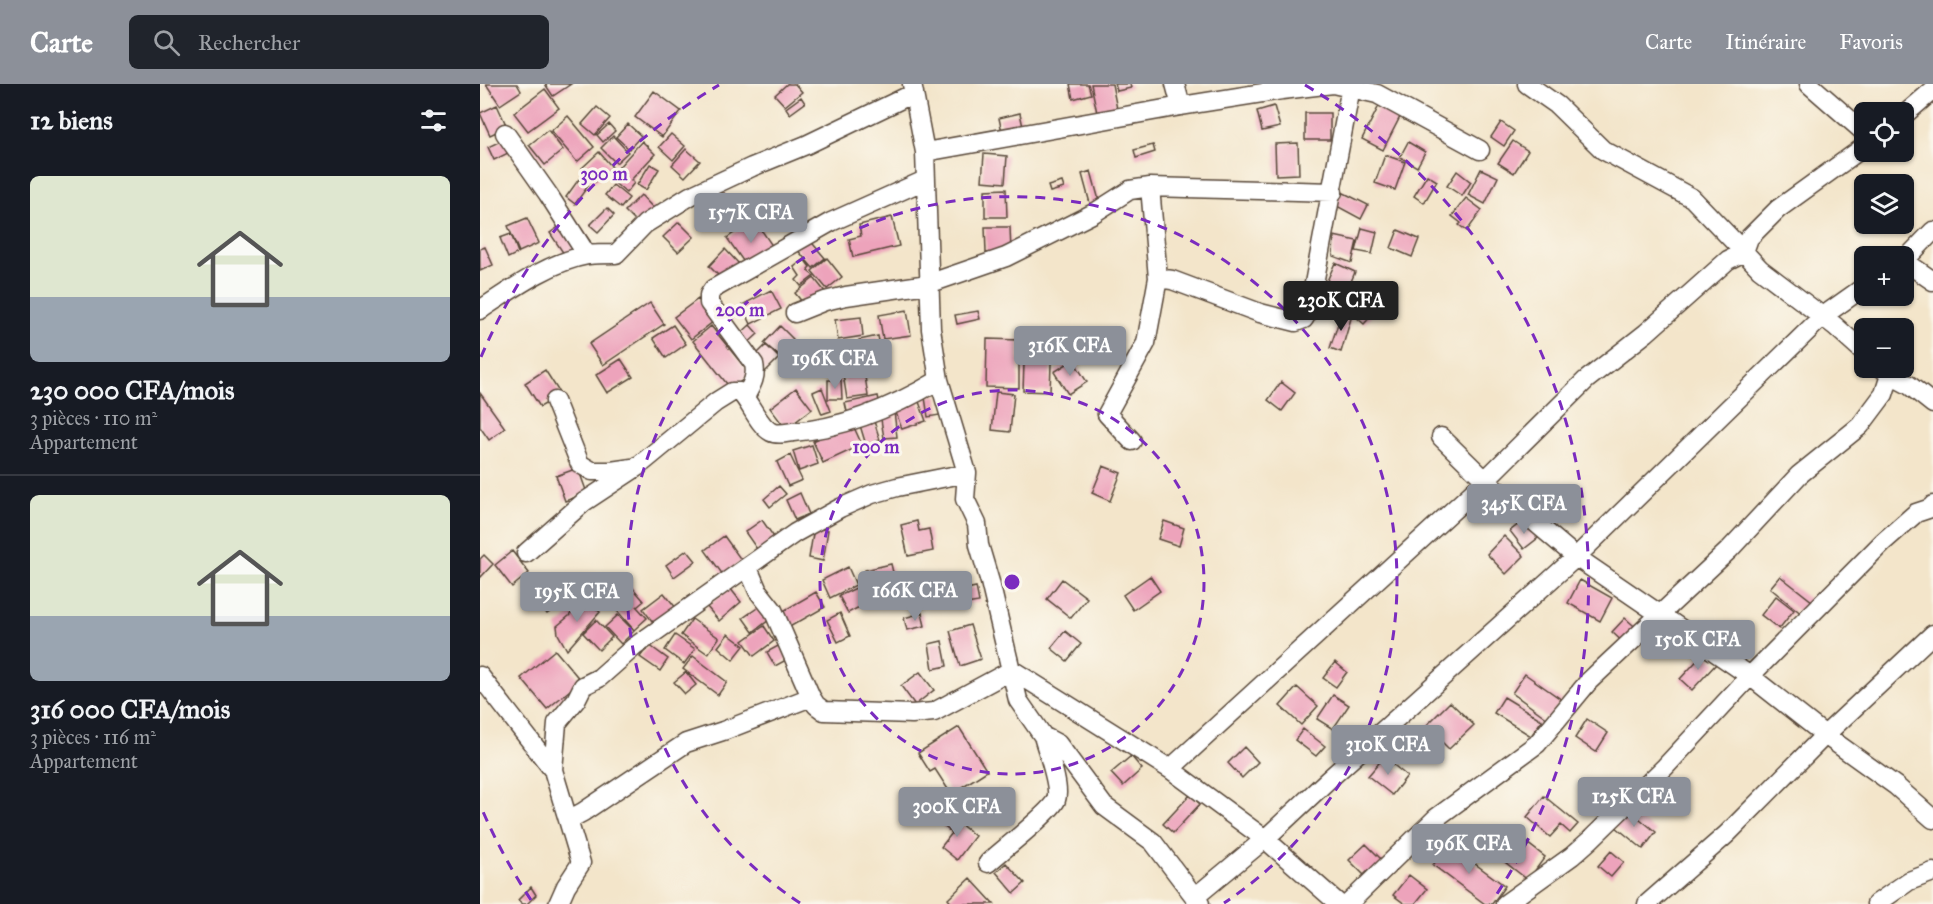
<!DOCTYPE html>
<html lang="fr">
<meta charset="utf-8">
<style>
:root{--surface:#171b24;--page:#20242c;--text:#f1f3f6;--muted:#9ea1a6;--line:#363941;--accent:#8c9099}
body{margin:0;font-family:"IM FELL Great Primer",serif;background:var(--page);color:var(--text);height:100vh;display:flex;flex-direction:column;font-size:22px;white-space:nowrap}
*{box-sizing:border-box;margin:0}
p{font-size:20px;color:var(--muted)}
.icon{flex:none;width:33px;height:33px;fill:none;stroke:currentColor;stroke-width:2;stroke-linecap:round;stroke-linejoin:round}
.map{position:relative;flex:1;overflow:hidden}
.panel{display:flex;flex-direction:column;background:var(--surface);width:480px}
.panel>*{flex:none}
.controls{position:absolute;left:1374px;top:18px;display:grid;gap:12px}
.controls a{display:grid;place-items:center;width:60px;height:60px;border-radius:9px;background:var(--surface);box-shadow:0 2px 4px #0004;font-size:30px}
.price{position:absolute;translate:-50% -51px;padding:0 14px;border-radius:6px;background:var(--accent);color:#fff;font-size:20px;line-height:39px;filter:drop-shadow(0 2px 3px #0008)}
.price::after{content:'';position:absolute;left:50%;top:36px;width:18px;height:14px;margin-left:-9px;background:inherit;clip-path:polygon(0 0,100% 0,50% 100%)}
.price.current{background:#222;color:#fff}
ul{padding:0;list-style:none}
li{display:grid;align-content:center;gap:12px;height:318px;padding:0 30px}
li+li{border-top:2px solid var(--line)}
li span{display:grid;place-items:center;height:186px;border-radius:9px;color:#555}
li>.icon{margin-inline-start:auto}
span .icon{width:108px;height:108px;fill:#fffc;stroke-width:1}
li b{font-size:26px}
h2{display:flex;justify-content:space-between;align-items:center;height:72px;padding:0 30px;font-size:26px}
header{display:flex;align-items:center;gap:36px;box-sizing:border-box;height:84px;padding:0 30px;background:var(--accent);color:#fff}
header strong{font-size:28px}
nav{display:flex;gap:33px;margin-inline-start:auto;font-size:21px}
.search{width:420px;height:54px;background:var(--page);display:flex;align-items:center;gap:15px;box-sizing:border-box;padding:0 21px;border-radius:9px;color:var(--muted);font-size:22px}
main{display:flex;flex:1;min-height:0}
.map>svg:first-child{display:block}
.building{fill:#eda3bb}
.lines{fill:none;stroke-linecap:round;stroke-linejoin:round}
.minor-casing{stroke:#574638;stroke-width:21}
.minor{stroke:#fff;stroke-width:18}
.ring{fill:none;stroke:#7b2cbf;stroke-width:3;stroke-dasharray:10 8}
.centre{fill:#7b2cbf;stroke:#fbf7ec;stroke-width:3}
.ring-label{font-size:18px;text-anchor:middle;font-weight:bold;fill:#7b2cbf;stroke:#fbf7ec;stroke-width:6;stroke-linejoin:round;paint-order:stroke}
</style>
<header>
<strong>Carte</strong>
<div class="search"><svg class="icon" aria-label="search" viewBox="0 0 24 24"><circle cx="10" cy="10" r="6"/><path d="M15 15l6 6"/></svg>Rechercher</div>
<nav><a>Carte</a><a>Itinéraire</a><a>Favoris</a></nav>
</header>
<main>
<section class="panel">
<h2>12 biens<svg class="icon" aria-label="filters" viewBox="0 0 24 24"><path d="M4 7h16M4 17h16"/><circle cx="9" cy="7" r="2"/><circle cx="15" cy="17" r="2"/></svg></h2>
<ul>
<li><span style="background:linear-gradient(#dfe7d0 65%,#9aa5b1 0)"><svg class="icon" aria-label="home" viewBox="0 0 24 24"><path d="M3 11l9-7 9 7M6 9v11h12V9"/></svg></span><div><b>230 000 CFA/mois</b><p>3 pièces · 110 m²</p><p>Appartement</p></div></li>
<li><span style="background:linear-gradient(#dfe7d0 65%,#9aa5b1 0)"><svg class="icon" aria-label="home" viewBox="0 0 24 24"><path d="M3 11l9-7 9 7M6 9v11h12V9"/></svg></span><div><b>316 000 CFA/mois</b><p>3 pièces · 116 m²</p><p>Appartement</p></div></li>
</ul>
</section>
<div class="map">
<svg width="1453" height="820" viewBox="0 0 1453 820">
<rect width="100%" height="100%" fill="#fbf7ec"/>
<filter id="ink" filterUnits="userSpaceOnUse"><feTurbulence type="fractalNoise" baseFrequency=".0167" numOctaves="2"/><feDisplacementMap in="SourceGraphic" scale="12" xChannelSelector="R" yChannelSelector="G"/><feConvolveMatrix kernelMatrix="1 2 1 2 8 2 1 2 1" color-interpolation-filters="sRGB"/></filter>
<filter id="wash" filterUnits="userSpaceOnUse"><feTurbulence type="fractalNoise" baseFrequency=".008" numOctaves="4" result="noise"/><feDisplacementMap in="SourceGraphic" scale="24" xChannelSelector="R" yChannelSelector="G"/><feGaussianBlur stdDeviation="1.35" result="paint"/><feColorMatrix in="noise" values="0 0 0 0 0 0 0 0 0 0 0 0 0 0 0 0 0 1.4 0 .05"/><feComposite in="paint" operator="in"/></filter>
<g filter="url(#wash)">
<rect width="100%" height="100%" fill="#f3e5ca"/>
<g id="blocks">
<!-- building -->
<path class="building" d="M6,0H37L41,7L20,21Z
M65,0H91L73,12Z
M307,0H315L322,8L305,22L295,11Z
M590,0H608L611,10L593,15Z
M611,0H632L637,25L617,29Z
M635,0H650L651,4L637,7Z
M65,5L79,24L48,47L34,29Z
M174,7L201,27L182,53L155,33Z
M321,13L325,19L310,30L306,24Z
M902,16L923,27L903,66L882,55Z
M17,21L27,43L10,51L0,29Z
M794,22L800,43L782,47L777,27Z
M117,23L130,34L115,51L102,40Z
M540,29L543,43L522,48L519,34Z
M825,29H850V56H825Z
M88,32L114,63L97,78L71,47Z
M1021,38L1034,47L1024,62L1011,53Z
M129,40L135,47L123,58L117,51Z
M148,40L161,52L149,65L136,53Z
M68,46L83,66L65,81L49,61Z
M191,50L205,62L193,76L179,63Z
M31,52L38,64L14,76L8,63Z
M133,52L148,68L136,79L121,64Z
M162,57L175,70L151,96L154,99L146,109L129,94Z
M1033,57L1048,67L1034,89L1018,79Z
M928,58L945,68L937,83L920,73Z
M818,59L819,90L796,91L795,60Z
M673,61L675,68L656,74L654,66Z
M206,65L220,77L205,93L192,81Z
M119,68L132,83L115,98L102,84Z
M504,70L527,72L525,99L502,97Z
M905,71L925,78L915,106L895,99Z
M170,80L179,85L166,106L157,101Z
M1001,85L1018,93L1005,120L988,111Z
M611,87L620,120L611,123L602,90Z
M977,87L991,98L982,112L967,102Z
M947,91L957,97L944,119L934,112Z
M99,95L108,102L95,120L86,113Z
M582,98L584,104L570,108L568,102Z
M133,101L149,114L141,124L125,111Z
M526,105L527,133H505V106Z
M862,108L888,121L881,135L855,121Z
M244,109L255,126L235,139L224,122Z
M161,111L176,127L160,142L145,127Z
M986,114L1002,126L987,147L979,141L981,139L972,132Z
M127,124L134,131L118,148L110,141Z
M93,133L110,157L86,173L70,149Z
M412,133L419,162L373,173L369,155L381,152L379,141Z
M47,134L59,159L39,168L28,142Z
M274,135L295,166L268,184L247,154Z
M199,138L214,153L198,168L183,153Z
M505,143H530L531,169H506Z
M882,144L897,148L892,170L876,167Z
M918,146L939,155L932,173L911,164Z
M31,150L38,169L28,174L20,154Z
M854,152L877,157L872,179L853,172Z
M327,153L345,174L333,184L315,163Z
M5,163L13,181L0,187V165Z
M245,165L260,181L244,197L229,182Z
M347,174L362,193L347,205L332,187Z
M324,175L330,183L328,185L329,188L334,192L321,202L316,196L320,192L314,183Z
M855,179L875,188L864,215L843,206Z
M334,194L346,209L327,224L315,209Z
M291,206L301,225L271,240L262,221Z
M877,213L895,228L884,240L867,225Z
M218,215L234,237L211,255L194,233Z
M170,219L184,240L123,281L109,260Z
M427,226L431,251L403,255L399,231Z
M498,227L500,235L477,240L475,231Z
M862,228L872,231L861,268L850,264Z
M381,233L383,252L358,256L355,236Z
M193,241L206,260L186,274L173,254Z
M270,241L278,250L265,262L257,253Z
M231,242L270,290L251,305L213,257Z
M300,242L313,255L298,271L284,259Z
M398,252L402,272L383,275L379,256Z
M545,252L572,253L570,308L543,307Z
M507,255L539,256V304L506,303Z
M286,261L299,274L285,288L272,275Z
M141,275L153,293L127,309L116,291Z
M593,276L607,298L588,310L574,288Z
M65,286L81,311L60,323L45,299Z
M384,286L388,312L367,315L363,290Z
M348,296H361L362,315H348Z
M801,298L815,309L802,327L788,316Z
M316,304L332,325L306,345L290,324Z
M342,304L351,327L342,330L333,308Z
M516,308L534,310L530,348L512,346Z
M0,309L25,344L9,356L0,343Z
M457,311L460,331L448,333L445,313Z
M398,312L401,325L368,332L365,319Z
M438,315L446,337L422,345L414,323Z
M414,327L417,353L404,354L400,329Z
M393,334L400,356L386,361L379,338Z
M372,339L382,361L343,379L333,357Z
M332,361L338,380L319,387L313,367Z
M310,371L322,396L308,402L297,378Z
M623,382L641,389L630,417L612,409Z
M98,384L107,409L85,417L76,392Z
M299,402L306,410L290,423L284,415Z
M320,409L329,430L315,436L306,416Z
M282,436L296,456L279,468L265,448Z
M1044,436L1058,454L1044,465L1030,447Z
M437,437L439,447L449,445L453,467L428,472L421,441Z
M684,437L704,444L699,462L678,455Z
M334,444L348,446L343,477L329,474Z
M244,452L262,477L243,491L225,466Z
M1024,452L1044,472L1026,490L1007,470Z
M207,466L216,477L194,493L186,481Z
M32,467L49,489L32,503L15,481Z
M4,471L13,480L0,494V475Z
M411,480L417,505L391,512L385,486Z
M368,483L376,501L350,514L342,496Z
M670,492L680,507L653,526L643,511Z
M1300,492L1333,518L1323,531L1290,504Z
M582,495L607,514L591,534L567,515Z
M1100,496L1132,514L1120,537L1088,519Z
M68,502L81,520L67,530L54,511Z
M152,503L164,517L157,523L167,534L154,546L132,521Z
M378,503L387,519L368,529L359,512Z
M496,503L499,518L480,521L477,507Z
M250,504L261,518L239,537L227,523Z
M336,508L345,523L306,545L298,530Z
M184,509L197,525L175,541L163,525Z
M1296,512L1314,526L1299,545L1281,531Z
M104,514L120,528L87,566L78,550L77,542L89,532Z
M283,520L293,533L273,548L263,534Z
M360,529L370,552L358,558L347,536Z
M442,529L445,542L427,546L424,534Z
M138,531L154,547L141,560L125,543Z
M1145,534L1160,547L1147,562L1132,548Z
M212,535L239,554L228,570L201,551Z
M116,536L132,553L119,566L103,549Z
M490,541L501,575L480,582L470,547Z
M284,542L294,557L274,572L263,557Z
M585,547L601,560L587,577L571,564Z
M248,550L264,562L253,576L238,563Z
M195,551L215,565L204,580L185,566Z
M462,557L467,582L453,585L449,560Z
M169,561L188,575L180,587L160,573Z
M300,561L308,575L295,582L287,568Z
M75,566L101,597L67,625L41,594Z
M1225,568L1237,579L1212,606L1200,595Z
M213,572L247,598L238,611L203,585Z
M855,578L867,588L856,603L843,594Z
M206,588L216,601L205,610L194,598Z
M440,588L454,606L435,621L421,602Z
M1045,590L1082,616L1068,635L1032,609Z
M817,603L838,622L821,641L800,622Z
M853,611L869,621L853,645L837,635Z
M1024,613L1062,636L1051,652L1014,629Z
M970,618L994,641L969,665L946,642Z
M1107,635L1128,649L1116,668L1095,654Z
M479,643L507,687L471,710L455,685L450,688L438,669Z
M823,645L845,662L836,672L815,656Z
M913,650L930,662L919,679L902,667Z
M948,653L960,664L946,679L935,668Z
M764,663L778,678L762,694L748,679Z
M651,672L662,685L643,702L631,689Z
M904,673L927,692L912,711L888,692Z
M710,711L720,720L693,749L683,740Z
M1064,712L1098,740L1090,749L1081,741L1070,753L1047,733Z
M1144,722L1176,748L1163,765L1131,739Z
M470,732L495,752L477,776L461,763L472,749L462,741Z
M1029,745L1065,773L1048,796L1012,768Z
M886,760L905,779L888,795L869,776Z
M968,760L1025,802L1012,820H1005L953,781Z
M1131,767L1144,778L1131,793L1118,782Z
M526,779L545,799L534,809L516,788Z
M929,791L947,805L935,820H925L913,811Z
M490,794L514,820H472L468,815Z
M51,803L56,811L47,820H43L38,816Z"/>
</g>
</g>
<g filter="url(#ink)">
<use href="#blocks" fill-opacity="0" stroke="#574638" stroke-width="1.5"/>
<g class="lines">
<defs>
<path id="minor" d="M432,0L445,68L451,245L459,296L487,389L485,415L497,440L499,461L510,498L538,616L563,652L578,660L624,722L673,758L720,820
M695,0L701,22
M1329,0L1384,48
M1424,31L1453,6
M25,49L68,110L107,171
M1384,63L1298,125L1269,154L1264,168L1280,185L1355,242L1384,268
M445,68L701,22L802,6L853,0L897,10L1000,66
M670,103L678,194L692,196L780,229L816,238L824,235L829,226L871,3
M1424,177L1453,147
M1424,177L1453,197
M0,226C32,205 69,178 108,171C117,170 127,170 136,170L165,140L210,112L272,83L326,61L434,9
M315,229L345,217L366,212L448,200L526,173L614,129L650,106L670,103L853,108
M1402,284L1410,291L1429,301L1453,320
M265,313C271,302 277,293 274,280L229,219V211L233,205L351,138L445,96
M75,317L100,380L112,387H131L152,384
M961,353L1005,396L1096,473L1270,592L1185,683L1110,756L1092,772L1025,820
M652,357L627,330L666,259L678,194
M1453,421L1451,424L1436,429L1403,458L1270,592L1345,651L1416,702L1453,735
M46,469L104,418L157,383L236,318L252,308H260C270,318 279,342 291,348C297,351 306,349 313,348C366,344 414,323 459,296
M268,484L278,507L293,526L331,613L336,621L344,627L432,630L454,628L532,586L690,685L785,755L859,820
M0,592L73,686
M690,685L992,409L1106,296L1166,249L1248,176L1264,168L1212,114L1123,66L1077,21L1047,0
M88,736L103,728L206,659L243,647L331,613
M508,779C521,767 570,729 576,716C581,703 567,667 563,652
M715,813L785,755L848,696L1096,473L1343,232L1384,203
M78,820L86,802L101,779L73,686L77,639L96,616L103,602L119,594L154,563L315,449L360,424L392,410L417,403L487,389
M868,820L956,734L1057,660L1109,597L1249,466L1319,391L1380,342L1404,310L1410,291
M1167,820L1247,750L1345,651L1453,550
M1396,820L1429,797L1453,788"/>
</defs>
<!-- minor casing -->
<use href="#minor" class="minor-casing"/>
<!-- minor -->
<use href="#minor" class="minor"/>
</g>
</g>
<!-- distance rings -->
<g class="ring">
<circle cx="532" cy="498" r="192"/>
<path d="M320 819A385 385 0 1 1 744 819"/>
<path d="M51 816A577 577 0 0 1 1 723M1 273A577 577 0 0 1 239 1M825 1A577 577 0 0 1 1013 816"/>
</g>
<circle cx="532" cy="498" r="9" class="centre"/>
<g class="ring-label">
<text x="124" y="96">300 m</text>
<text x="260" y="232">200 m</text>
<text x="396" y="369">100 m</text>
</g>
</svg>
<div class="controls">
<a><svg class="icon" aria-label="locate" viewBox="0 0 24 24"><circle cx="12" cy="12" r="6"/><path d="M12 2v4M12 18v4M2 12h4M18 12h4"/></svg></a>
<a><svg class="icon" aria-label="layers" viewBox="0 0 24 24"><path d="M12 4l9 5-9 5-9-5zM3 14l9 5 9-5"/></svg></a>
<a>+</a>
<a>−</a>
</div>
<b class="price" style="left:271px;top:160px">157K CFA</b>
<b class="price current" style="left:861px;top:248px">230K CFA</b>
<b class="price" style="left:590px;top:293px">316K CFA</b>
<b class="price" style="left:355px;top:306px">196K CFA</b>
<b class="price" style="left:1044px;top:451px">345K CFA</b>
<b class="price" style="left:435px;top:538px">166K CFA</b>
<b class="price" style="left:97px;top:539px">195K CFA</b>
<b class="price" style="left:1218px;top:587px">150K CFA</b>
<b class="price" style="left:908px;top:692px">310K CFA</b>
<b class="price" style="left:1154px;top:744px">125K CFA</b>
<b class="price" style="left:477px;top:754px">300K CFA</b>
<b class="price" style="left:989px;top:791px">196K CFA</b>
</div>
</main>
